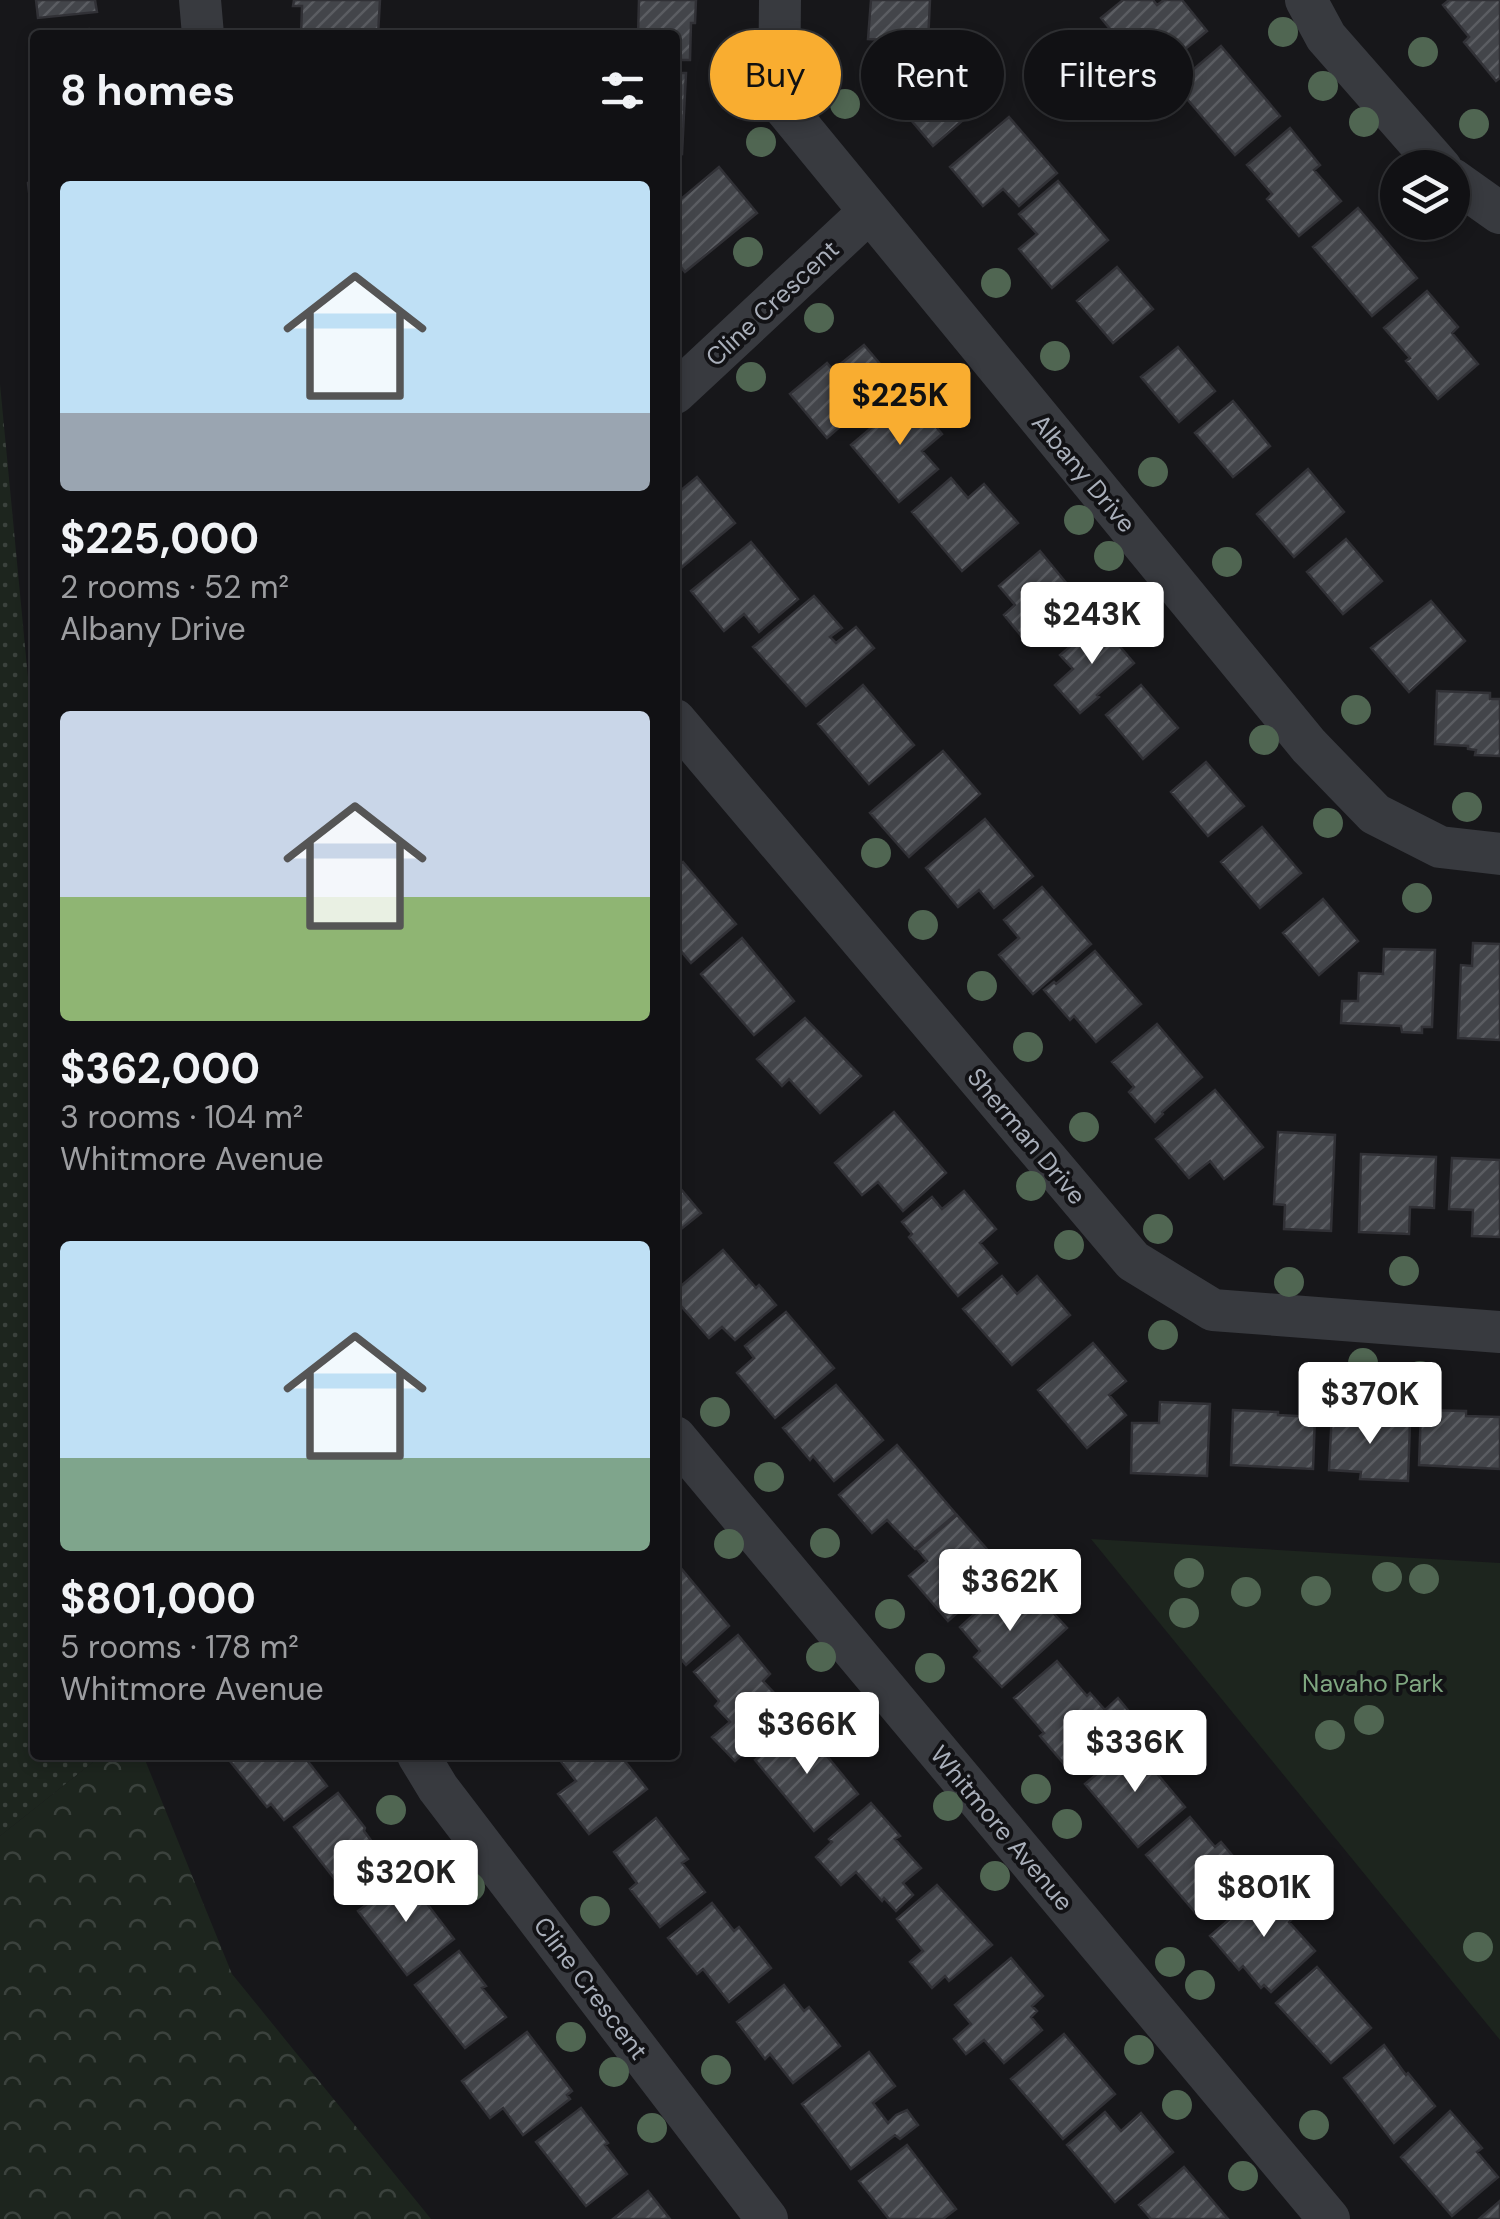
<!DOCTYPE html>
<meta charset="utf-8">
<style>
:root{--surface:#111114;--page:#1e1f22;--text:#f1f3f6;--muted:#9c9da0;--line:#303134;--accent:#f9ad30}
body{margin:0;font-family:"DM Sans",sans-serif;background:var(--page);color:var(--text);height:100vh;display:flex;flex-direction:column;font-size:38px;white-space:nowrap}
*{box-sizing:border-box;margin:0}
p{font-size:32px;color:var(--muted)}
.icon{flex:none;width:55px;height:55px;fill:none;stroke:currentColor;stroke-width:2;stroke-linecap:round;stroke-linejoin:round}
.map{position:relative;flex:1;overflow:hidden}
.details{position:absolute;left:30px;top:30px;width:650px;height:1730px;display:flex;flex-direction:column;background:var(--surface);border-radius:10px;box-shadow:0 5px 15px #0003,0 0 0 2px var(--line)}
.details>*{flex:none}
.hud{position:absolute;left:710px;top:30px;width:640px;height:90px;display:flex;gap:20px}
.buttons{position:absolute;left:1380px;top:150px;display:grid;gap:20px}
.buttons a{display:grid;place-items:center;width:90px;height:90px;border-radius:50%;background:var(--surface);box-shadow:0 5px 15px #0003,0 0 0 2px var(--line);font-size:50px}
.price{position:absolute;translate:-50% -85px;padding:0 22px;border-radius:10px;background:#fff;color:#222;font-size:32px;line-height:65px;filter:drop-shadow(0 2px 5px #0008)}
.price::after{content:'';position:absolute;left:50%;top:60px;width:30px;height:22px;margin-left:-15px;background:inherit;clip-path:polygon(0 0,100% 0,50% 100%)}
.price.active{background:var(--accent);color:#111}
ul{padding:0;list-style:none}
li{display:grid;align-content:center;gap:20px;height:530px;padding:0 30px}
li span{display:grid;place-items:center;height:310px;border-radius:10px;color:#555}
li>.icon{margin-inline-start:auto}
span .icon{width:180px;height:180px;fill:#fffc;stroke-width:1}
li b{font-size:42px}
h2{display:flex;justify-content:space-between;align-items:center;height:120px;padding:0 30px;font-size:42px}
.tag{padding:0 35px;border-radius:45px;background:var(--surface);box-shadow:0 5px 15px #0003,0 0 0 2px var(--line);font-size:35px;line-height:90px}
.tag.active{background:var(--accent);color:#111}
.map>svg:first-child{display:block}
.grass{fill:url(#grass-dots)}
.forest{fill:url(#forest-crowns)}
.park{fill:#1d251e}
.building{fill:url(#building-hatch);stroke:#313136;stroke-width:2.5}
.lines{fill:none;stroke-linecap:round;stroke-linejoin:round}
.street{stroke:#383a3f;stroke-width:42}
.tree{fill:#506652}
.labels{text-anchor:middle;stroke-width:8;stroke-linejoin:round;paint-order:stroke}
.street-label{font-size:25px;fill:#a9afba;stroke:#121215}
.park-label{font-size:25px;fill:#7fa680;stroke:#121215}
</style>
<div class="map">
<svg width="1500" height="2219" viewBox="0 0 1500 2219">
<defs>
<pattern id="grass-dots" width="8" height="8" patternUnits="userSpaceOnUse" patternTransform="scale(2.5)"><rect width="8" height="8" fill="#1d251e"/><path d="M2 2h.1M6 6h.1" fill="none" stroke="#3b423d" stroke-width="1.8" stroke-linecap="round"/></pattern>
<pattern id="forest-crowns" width="20" height="18" patternUnits="userSpaceOnUse" patternTransform="scale(2.5)"><rect width="20" height="18" fill="#1d251e"/><path d="M2 6a3 3 0 1 1 6 0M12 15a3 3 0 1 1 6 0" fill="none" stroke="#3b423d"/></pattern>
<pattern id="building-hatch" width="6" height="6" patternUnits="userSpaceOnUse" patternTransform="scale(2.5)"><rect width="6" height="6" fill="#43454a"/><path d="M-1 1l2-2M0 6l6-6M5 7l2-2" fill="none" stroke="#5b5d62"/></pattern>
</defs>
<rect width="100%" height="100%" fill="#17171a"/>
<!-- grass -->
<path class="grass" d="M0,384L35,751V1755H102L0,1836Z"/>
<!-- forest -->
<path class="forest" d="M102,1755H143L232,1974L431,2219H0V1836Z"/>
<!-- park -->
<path class="park" d="M1091,1539L1500,1563V2040Z"/>
<!-- building -->
<path class="building" d="M36,0H95L97,12L38,18Z
M294,0H380L378,35H301L302,6H293Z
M639,0H696L695,23H691L690,60H675V35H638Z
M871,0H930L928,42L868,39Z
M1123,0H1153L1157,5L1164,0H1182L1207,31L1150,78L1101,18Z
M1449,0H1500V78L1496,81L1464,42L1469,37L1443,5Z
M89,29L90,35H39V34Z
M1221,46L1280,116L1235,155L1175,85Z
M933,55L977,108L933,146L888,93Z
M675,73H686L682,154L675,153Z
M1009,117L1057,173L1019,206L1003,189L983,206L950,167Z
M1290,128L1320,165L1314,170L1341,201L1299,236L1267,199L1272,194L1247,165Z
M719,167L757,213L685,272L675,260V204Z
M34,177H35V205L30,200L28,183Z
M1058,181L1108,240L1052,288L1019,249L1037,234L1019,214Z
M1358,208L1417,278L1372,316L1313,247Z
M1117,267L1153,309L1113,343L1077,301Z
M1427,291L1458,327L1452,333L1478,364L1438,399L1406,361L1410,358L1384,328Z
M864,345L898,385L861,417L857,412L827,438L790,394L827,363L833,370Z
M1178,347L1215,391L1179,422L1141,377Z
M910,395L942,434L922,451L938,469L899,502L851,445Z
M1233,401L1270,446L1233,477L1195,433Z
M1308,469L1344,512L1294,557L1257,514Z
M697,477L735,523L675,573V495Z
M951,478L968,498L984,484L1018,523L962,571L912,512Z
M1346,539L1382,581L1343,614L1307,572Z
M751,542L798,599L759,632L744,614L724,631L691,591Z
M1040,551L1077,596L1037,630L1039,632L1027,643L1004,615L1015,605L999,586Z
M814,596L842,628L830,637L836,643L856,627L874,648L806,706L753,647Z
M1431,601L1465,641L1409,692L1371,648Z
M1099,622L1134,663L1097,695L1099,697L1080,713L1055,685L1073,669L1060,655Z
M863,685L914,745L869,784L818,724Z
M1141,685L1178,728L1143,759L1106,715Z
M1437,691L1490,693V699H1500V756L1475,755L1476,750L1468,749V746L1435,744Z
M943,751L980,794L909,857L870,813Z
M1206,762L1244,806L1208,836L1171,792Z
M985,819L1033,876L994,908L979,890L958,907L926,868Z
M1262,827L1301,873L1260,908L1221,862Z
M683,862L736,924L691,963L675,944V869Z
M1042,887L1091,944L1033,994L999,955L1019,938L1004,920Z
M1323,899L1358,941L1319,975L1283,933Z
M742,938L794,1001L754,1035L701,974Z
M1473,943L1500,944V1040L1458,1038L1461,965L1472,966Z
M1384,949L1435,950L1432,1027H1422V1033L1402,1032L1401,1026L1341,1023L1342,1001H1358L1359,973L1383,974Z
M1095,951L1141,1004L1096,1042L1074,1016L1070,1020L1044,990L1054,982L1056,984Z
M805,1018L861,1076L820,1113L789,1079L782,1086L757,1059Z
M1157,1024L1202,1077L1162,1112L1163,1114L1155,1122L1129,1092L1134,1087L1112,1062Z
M1215,1090L1263,1147L1224,1179L1210,1161L1189,1178L1156,1139Z
M894,1112L946,1173L903,1211L878,1182L862,1195L835,1163Z
M1278,1132L1335,1135L1331,1231L1284,1229L1285,1205L1274,1204Z
M1361,1154L1436,1157L1434,1208L1410,1207L1409,1234L1359,1232Z
M1452,1158L1500,1160V1237L1472,1236L1473,1210L1449,1209Z
M675,1182L701,1213L675,1234Z
M964,1191L996,1229L980,1243L997,1263L958,1296L909,1237L912,1234L902,1222L932,1197L942,1209Z
M723,1250L756,1288L759,1285L776,1305L735,1340L722,1327L709,1338L675,1299V1291Z
M1002,1276L1017,1294L1037,1276L1070,1315L1012,1365L963,1309Z
M786,1312L834,1368L775,1418L737,1373L754,1358L745,1346Z
M1093,1343L1126,1381L1109,1395L1126,1415L1087,1448L1038,1390Z
M836,1385L883,1440L834,1481L813,1456L810,1460L783,1428Z
M1160,1402L1210,1404L1207,1476L1131,1473L1132,1423H1159Z
M1233,1410L1278,1412V1415L1315,1417L1313,1469L1231,1465Z
M1421,1410L1466,1411V1416L1500,1417V1469L1419,1465Z
M1332,1412L1377,1414L1376,1421L1410,1423L1408,1481L1360,1479L1361,1472L1329,1470Z
M897,1445L956,1514L915,1549L887,1520L872,1533L839,1495Z
M957,1515L1006,1571L948,1621L909,1576L927,1561L917,1549Z
M675,1561L729,1626L686,1665L675,1652Z
M1006,1585L1031,1613L1043,1602L1067,1628L1002,1687L974,1657L980,1651L960,1627Z
M738,1635L770,1674L763,1681L791,1711L735,1761L712,1737L730,1722L715,1706L719,1701L694,1672Z
M1057,1661L1087,1696L1090,1693L1105,1710L1118,1698L1137,1721L1116,1740L1112,1735L1071,1772L1040,1736L1044,1733L1014,1698Z
M800,1723L858,1794L814,1831L755,1760Z
M1132,1744L1185,1807L1138,1847L1085,1784Z
M225,1755H303L327,1786L284,1820L271,1804L267,1807Z
M564,1755H620L647,1789L589,1834L558,1794L576,1781L559,1759Z
M338,1793L365,1828L364,1831L385,1859L344,1891L294,1827Z
M871,1803L900,1836L895,1839L921,1868L903,1883L913,1895L896,1911L884,1898L882,1901L856,1872L841,1885L816,1857L832,1842L829,1839Z
M1190,1817L1215,1847L1221,1842L1249,1875L1199,1917L1146,1855Z
M656,1818L688,1859L682,1863L705,1892L660,1927L630,1889L637,1883L614,1852Z
M405,1875L454,1939L407,1975L358,1911Z
M937,1885L992,1945L949,1981L945,1976L932,1988L910,1962L923,1951L897,1919Z
M1274,1887L1298,1913L1289,1922L1315,1951L1271,1992L1264,1985L1261,1988L1243,1966L1239,1970L1210,1936L1258,1895L1261,1899Z
M712,1903L734,1931L739,1927L771,1968L729,2002L703,1969L697,1974L668,1938Z
M459,1951L486,1986L482,1988L506,2017L465,2048L415,1985Z
M1011,1958L1043,1996L1032,2006L1037,2011L1031,2017L1042,2030L1004,2063L984,2040L966,2054L954,2039L971,2024L955,2005Z
M1317,1967L1371,2028L1331,2063L1276,2003Z
M784,1985L804,2011L809,2007L840,2046L793,2083L770,2054L765,2059L737,2022Z
M527,2032L572,2091L567,2095L570,2099L523,2135L503,2108L490,2118L462,2081Z
M1064,2034L1115,2094L1063,2139L1011,2079Z
M1384,2045L1406,2075L1408,2073L1435,2106L1394,2143L1344,2078Z
M869,2052L895,2086L873,2103L888,2123L896,2115L907,2110L918,2125L900,2139L895,2135L851,2169L802,2104Z
M581,2108L608,2143L605,2145L627,2174L586,2206L536,2142Z
M1450,2111L1482,2148L1477,2152L1498,2177L1452,2216L1401,2157Z
M1105,2112L1121,2131L1141,2113L1173,2152L1115,2202L1067,2145Z
M907,2145L956,2209L943,2219H889L859,2181Z
M1184,2167L1228,2219H1151L1139,2205Z
M648,2191L670,2219H613Z
M1500,2201V2219H1479Z"/>
<g class="lines">
<!-- street -->
<path class="street" d="M200,0L203,35
M780,0L779,101L1309,746L1375,814L1440,847L1500,854
M1306,0L1326,37L1441,168
M1452,179L1500,213
M675,393L869,212
M675,720L1133,1261L1213,1310L1500,1332
M675,1437L1329,2219
M418,1755L438,1788L767,2219"/>
</g>
<!-- trees -->
<g class="tree">
<circle cx="1283" cy="32" r="15"/>
<circle cx="1423" cy="52" r="15"/>
<circle cx="1323" cy="86" r="15"/>
<circle cx="845" cy="104" r="15"/>
<circle cx="1364" cy="122" r="15"/>
<circle cx="1474" cy="124" r="15"/>
<circle cx="761" cy="142" r="15"/>
<circle cx="748" cy="252" r="15"/>
<circle cx="996" cy="283" r="15"/>
<circle cx="819" cy="318" r="15"/>
<circle cx="1055" cy="356" r="15"/>
<circle cx="751" cy="377" r="15"/>
<circle cx="954" cy="389" r="15"/>
<circle cx="1153" cy="472" r="15"/>
<circle cx="1079" cy="520" r="15"/>
<circle cx="1109" cy="556" r="15"/>
<circle cx="1227" cy="562" r="15"/>
<circle cx="1146" cy="610" r="15"/>
<circle cx="1356" cy="710" r="15"/>
<circle cx="1264" cy="740" r="15"/>
<circle cx="1467" cy="807" r="15"/>
<circle cx="1328" cy="823" r="15"/>
<circle cx="876" cy="853" r="15"/>
<circle cx="1417" cy="898" r="15"/>
<circle cx="923" cy="925" r="15"/>
<circle cx="982" cy="986" r="15"/>
<circle cx="1028" cy="1047" r="15"/>
<circle cx="1084" cy="1127" r="15"/>
<circle cx="1031" cy="1186" r="15"/>
<circle cx="1158" cy="1229" r="15"/>
<circle cx="1069" cy="1245" r="15"/>
<circle cx="1404" cy="1271" r="15"/>
<circle cx="1289" cy="1282" r="15"/>
<circle cx="1163" cy="1335" r="15"/>
<circle cx="1363" cy="1363" r="15"/>
<circle cx="1420" cy="1376" r="15"/>
<circle cx="715" cy="1412" r="15"/>
<circle cx="769" cy="1477" r="15"/>
<circle cx="825" cy="1543" r="15"/>
<circle cx="729" cy="1544" r="15"/>
<circle cx="1189" cy="1573" r="15"/>
<circle cx="1387" cy="1577" r="15"/>
<circle cx="1424" cy="1579" r="15"/>
<circle cx="1316" cy="1591" r="15"/>
<circle cx="1246" cy="1592" r="15"/>
<circle cx="1184" cy="1613" r="15"/>
<circle cx="890" cy="1614" r="15"/>
<circle cx="821" cy="1657" r="15"/>
<circle cx="930" cy="1668" r="15"/>
<circle cx="1369" cy="1720" r="15"/>
<circle cx="1330" cy="1735" r="15"/>
<circle cx="1036" cy="1789" r="15"/>
<circle cx="948" cy="1806" r="15"/>
<circle cx="391" cy="1810" r="15"/>
<circle cx="1067" cy="1824" r="15"/>
<circle cx="995" cy="1876" r="15"/>
<circle cx="470" cy="1887" r="15"/>
<circle cx="595" cy="1911" r="15"/>
<circle cx="1478" cy="1947" r="15"/>
<circle cx="1170" cy="1962" r="15"/>
<circle cx="1200" cy="1985" r="15"/>
<circle cx="571" cy="2037" r="15"/>
<circle cx="1139" cy="2050" r="15"/>
<circle cx="716" cy="2070" r="15"/>
<circle cx="614" cy="2072" r="15"/>
<circle cx="1177" cy="2105" r="15"/>
<circle cx="1314" cy="2125" r="15"/>
<circle cx="652" cy="2128" r="15"/>
<circle cx="1243" cy="2176" r="15"/>
</g>
<g class="labels">
<!-- street labels -->
<g class="street-label">
<text transform="translate(772 303) rotate(-43)" y="9">Cline Crescent</text>
<text transform="translate(1084 473) rotate(50)" y="9">Albany Drive</text>
<text transform="translate(1027 1136) rotate(50)" y="9">Sherman Drive</text>
<text transform="translate(1002 1828) rotate(50)" y="9">Whitmore Avenue</text>
<text transform="translate(591 1988) rotate(53)" y="9">Cline Crescent</text>
</g>
<!-- park labels -->
<g class="park-label">
<text x="1373" y="1692">Navaho Park</text>
</g>
</g>
</svg>
<div class="buttons">
<a><svg class="icon" aria-label="layers" viewBox="0 0 24 24"><path d="M12 4l9 5-9 5-9-5zM3 14l9 5 9-5"/></svg></a>
</div>
<b class="price active" style="left:900px;top:448px">$225K</b>
<b class="price" style="left:1092px;top:667px">$243K</b>
<b class="price" style="left:1370px;top:1447px">$370K</b>
<b class="price" style="left:1010px;top:1634px">$362K</b>
<b class="price" style="left:807px;top:1777px">$366K</b>
<b class="price" style="left:1135px;top:1795px">$336K</b>
<b class="price" style="left:406px;top:1925px">$320K</b>
<b class="price" style="left:1264px;top:1940px">$801K</b>
<div class="hud">
<a class="tag active">Buy</a>
<a class="tag">Rent</a>
<a class="tag">Filters</a>
</div>
<section class="details">
<h2>8 homes<svg class="icon" aria-label="filters" viewBox="0 0 24 24"><path d="M4 7h16M4 17h16"/><circle cx="9" cy="7" r="2"/><circle cx="15" cy="17" r="2"/></svg></h2>
<ul>
<li><span style="background:linear-gradient(#bfe0f5 75%,#9aa5b1 0)"><svg class="icon" aria-label="home" viewBox="0 0 24 24"><path d="M3 11l9-7 9 7M6 9v11h12V9"/></svg></span><div><b>$225,000</b><p>2 rooms · 52 m²</p><p>Albany Drive</p></div></li>
<li><span style="background:linear-gradient(#c9d6e8 60%,#8fb573 0)"><svg class="icon" aria-label="home" viewBox="0 0 24 24"><path d="M3 11l9-7 9 7M6 9v11h12V9"/></svg></span><div><b>$362,000</b><p>3 rooms · 104 m²</p><p>Whitmore Avenue</p></div></li>
<li><span style="background:linear-gradient(#bfe0f5 70%,#7fa58c 0)"><svg class="icon" aria-label="home" viewBox="0 0 24 24"><path d="M3 11l9-7 9 7M6 9v11h12V9"/></svg></span><div><b>$801,000</b><p>5 rooms · 178 m²</p><p>Whitmore Avenue</p></div></li>
</ul>
</section>
</div>
